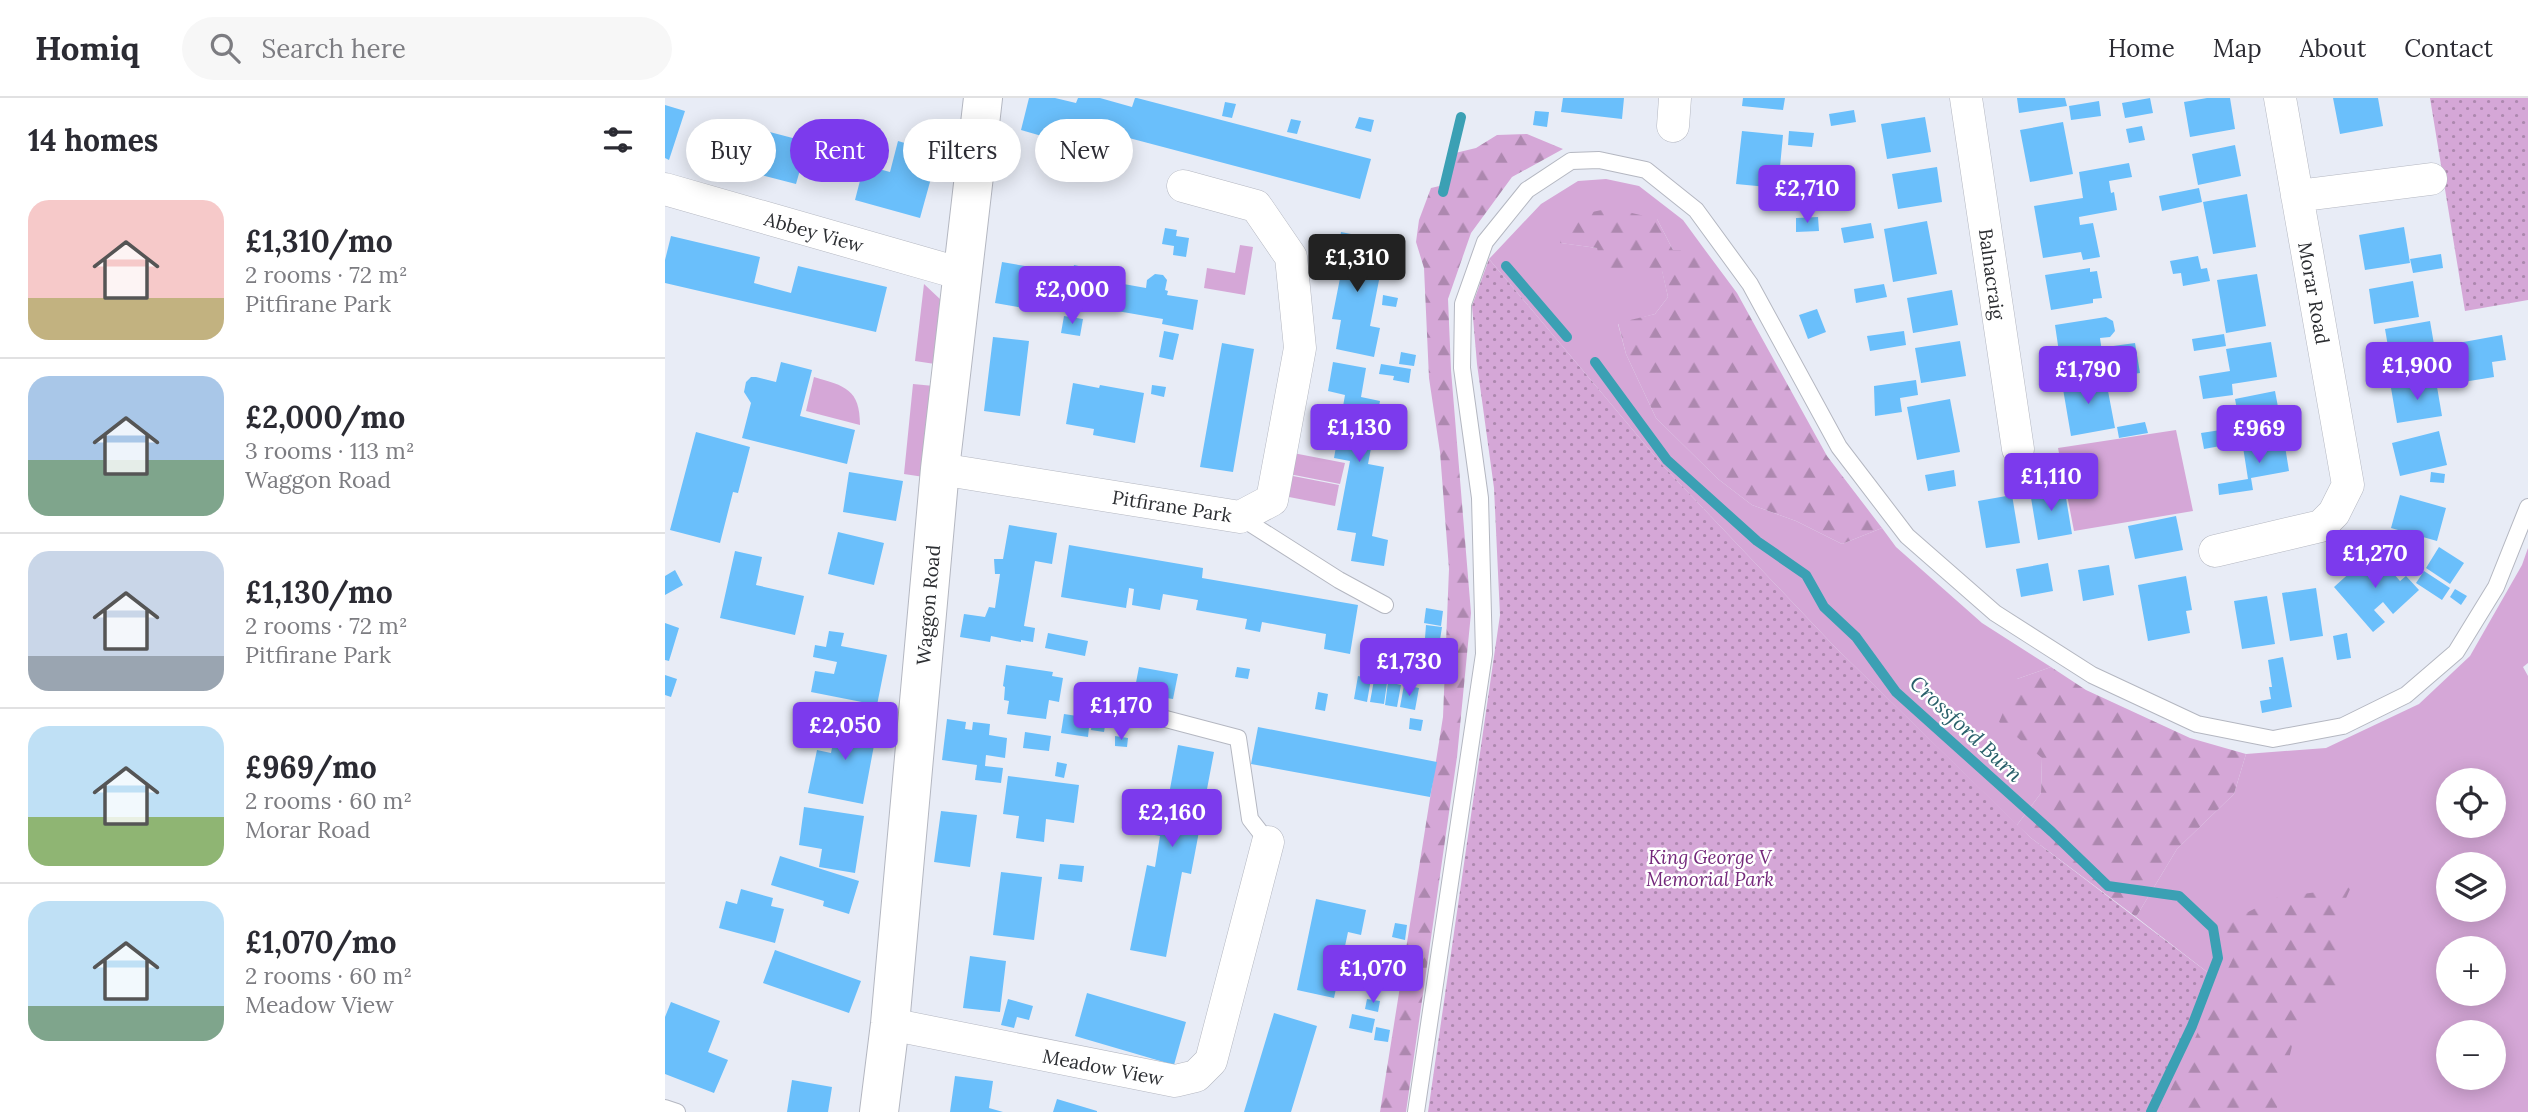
<!DOCTYPE html>
<meta charset="utf-8">
<style>
:root{--surface:#fff;--page:#f7f7f7;--text:#2b2b33;--muted:#7c7c81;--line:#e1e1e2;--accent:#7c3aed}
body{margin:0;font-family:Lora,serif;background:var(--page);color:var(--text);height:100vh;display:flex;flex-direction:column;font-size:26px;white-space:nowrap}
*{box-sizing:border-box;margin:0}
p{font-size:23px;color:var(--muted)}
.icon{flex:none;width:38px;height:38px;fill:none;stroke:currentColor;stroke-width:2;stroke-linecap:round;stroke-linejoin:round}
.map{position:relative;flex:1;overflow:hidden}
.side{display:flex;flex-direction:column;background:var(--surface);width:665px}
.side>*{flex:none}
.hud{position:absolute;left:21px;top:21px;width:665px;height:63px;display:flex;gap:14px}
.tools{position:absolute;left:1771px;top:670px;display:grid;gap:14px}
.tools a{display:grid;place-items:center;width:70px;height:70px;border-radius:50%;background:var(--surface);box-shadow:0 4px 18px #0003;font-size:35px}
.price{position:absolute;translate:-50% -60px;padding:0 16px;border-radius:7px;background:var(--accent);color:#fff;font-size:23px;line-height:46px;filter:drop-shadow(0 2px 4px #0008)}
.price::after{content:'';position:absolute;left:50%;top:42px;width:21px;height:16px;margin-left:-10px;background:inherit;clip-path:polygon(0 0,100% 0,50% 100%)}
.price.selected{background:#222;color:#fff}
ul{padding:0;list-style:none}
li{display:flex;align-items:center;gap:21px;height:175px;padding:0 28px}
li+li{border-top:2px solid var(--line)}
li span{display:grid;place-items:center;flex:none;width:196px;height:140px;border-radius:21px;color:#555}
li>.icon{margin-inline-start:auto}
span .icon{width:84px;height:84px;fill:#fffc;stroke-width:1}
li b{font-size:30px}
h2{display:flex;justify-content:space-between;align-items:center;height:84px;padding:0 28px;font-size:30px}
.chip{padding:0 24px;border-radius:32px;background:var(--surface);box-shadow:0 4px 18px #0003;font-size:24px;line-height:63px}
.chip.selected{background:var(--accent);color:#fff}
header{display:flex;align-items:center;gap:42px;box-sizing:border-box;height:98px;padding:0 35px;background:var(--surface);border-bottom:2px solid var(--line)}
header strong{font-size:33px}
nav{display:flex;gap:38px;margin-inline-start:auto;font-size:24px}
.search{width:490px;height:63px;background:var(--page);display:flex;align-items:center;gap:18px;box-sizing:border-box;padding:0 24px;border-radius:38px;color:var(--muted);font-size:26px}
main{display:flex;flex:1;min-height:0}
.map>svg:first-child{display:block}
.green{fill:#d5a7d7;fill-rule:evenodd}
.forest{fill:url(#forest-firs)}
.park{fill:url(#park-dots)}
.lines{fill:none;stroke-linecap:round;stroke-linejoin:round}
.stream{stroke:#3ba0b4;stroke-width:10}
.building{fill:#6abffb}
.service-casing{stroke:#b4b7c1;stroke-width:18}
.minor-casing{stroke:#b4b7c1;stroke-width:33}
.tertiary-casing{stroke:#b4b7c1;stroke-width:40}
.service{stroke:#fff;stroke-width:16}
.minor{stroke:#fff;stroke-width:32}
.tertiary{stroke:#fff;stroke-width:38}
.labels{text-anchor:middle;stroke-width:5;stroke-linejoin:round;paint-order:stroke}
.street-label{font-size:19px;fill:#2c2e32;stroke:#fff}
.park-label{font-size:19px;font-style:italic;fill:#74287b;stroke:#fff}
.water-label{font-size:21px;font-style:italic;fill:#29606b;stroke:#fff}
</style>
<header>
<strong>Homiq</strong>
<div class="search"><svg class="icon" aria-label="search" viewBox="0 0 24 24"><circle cx="10" cy="10" r="6"/><path d="M15 15l6 6"/></svg>Search here</div>
<nav><a>Home</a><a>Map</a><a>About</a><a>Contact</a></nav>
</header>
<main>
<section class="side">
<h2>14 homes<svg class="icon" aria-label="filters" viewBox="0 0 24 24"><path d="M4 7h16M4 17h16"/><circle cx="9" cy="7" r="2"/><circle cx="15" cy="17" r="2"/></svg></h2>
<ul>
<li><span style="background:linear-gradient(#f6c9c9 70%,#c2b280 0)"><svg class="icon" aria-label="home" viewBox="0 0 24 24"><path d="M3 11l9-7 9 7M6 9v11h12V9"/></svg></span><div><b>£1,310/mo</b><p>2 rooms · 72 m²</p><p>Pitfirane Park</p></div></li>
<li><span style="background:linear-gradient(#a9c7e8 60%,#7fa58c 0)"><svg class="icon" aria-label="home" viewBox="0 0 24 24"><path d="M3 11l9-7 9 7M6 9v11h12V9"/></svg></span><div><b>£2,000/mo</b><p>3 rooms · 113 m²</p><p>Waggon Road</p></div></li>
<li><span style="background:linear-gradient(#c9d6e8 75%,#9aa5b1 0)"><svg class="icon" aria-label="home" viewBox="0 0 24 24"><path d="M3 11l9-7 9 7M6 9v11h12V9"/></svg></span><div><b>£1,130/mo</b><p>2 rooms · 72 m²</p><p>Pitfirane Park</p></div></li>
<li><span style="background:linear-gradient(#bfe0f5 65%,#8fb573 0)"><svg class="icon" aria-label="home" viewBox="0 0 24 24"><path d="M3 11l9-7 9 7M6 9v11h12V9"/></svg></span><div><b>£969/mo</b><p>2 rooms · 60 m²</p><p>Morar Road</p></div></li>
<li><span style="background:linear-gradient(#bfe0f5 75%,#7fa58c 0)"><svg class="icon" aria-label="home" viewBox="0 0 24 24"><path d="M3 11l9-7 9 7M6 9v11h12V9"/></svg></span><div><b>£1,070/mo</b><p>2 rooms · 60 m²</p><p>Meadow View</p></div></li>
</ul>
</section>
<div class="map">
<svg width="1863" height="1014" viewBox="0 0 1863 1014">
<defs>
<pattern id="forest-firs" width="22" height="20" patternUnits="userSpaceOnUse" patternTransform="scale(1.75)"><rect width="22" height="20" fill="#d5a7d7"/><path d="M5 1l3.5 6h-7zM16 11l3.5 6h-7z" fill="#ad88af"/></pattern>
<pattern id="park-dots" width="8" height="8" patternUnits="userSpaceOnUse" patternTransform="scale(1.75)"><rect width="8" height="8" fill="#d5a7d7"/><path d="M2 2h.1M6 6h.1" fill="none" stroke="#ad88af" stroke-width="1.8" stroke-linecap="round"/></pattern>
</defs>
<rect width="100%" height="100%" fill="#e8ecf6"/>
<!-- green -->
<path class="green" d="M941,81L974,88L1018,122L1040,152H1008L992,121L896,145L932,150L976,172H997L1003,199L990,216L953,226L961,256L991,320L1053,381L1087,407L1131,423L1177,446L1217,430L1231,449L1317,525L1386,569L1352,581L1377,660L1376,695L1352,727L1169,548L999,369L824,161L876,106L913,83Z
M575,147L588,149L580,197L539,190L542,170L570,175Z
M259,186L276,202L270,266L250,263Z
M149,279C180,288 195,291 195,327L141,313Z
M248,286L269,288L259,379L239,376Z
M1511,332L1528,413L1409,433L1393,350Z
M628,355L680,365L675,386L624,376Z
M623,377L674,387L670,408L619,398Z
M1863,450V565L1858,569L1863,578V1014H1486L1546,877L1471,819L1512,751L1569,696L1581,656L1661,650L1754,606L1805,558L1857,467ZM1783,682H1829V728H1783ZM1783,766H1829V812H1783ZM1783,850H1829V896H1783ZM1783,934H1829V980H1783Z"/>
<!-- forest -->
<path class="forest" d="M862,36L898,51L847,79L806,135L783,201L786,272L806,515L792,659L741,1014H715L778,619L784,471L775,354L764,280L759,170L751,144L754,122L766,90L783,86L782,57L811,50L832,37Z
M946,110L992,121L1008,152H1040L1072,195L1162,358L1217,430L1177,446L1131,423L1087,407L1053,381L991,320L961,256L953,225L990,216L1003,199L997,173L976,172L957,183L937,170L932,150L895,145L899,120Z
M1386,569L1421,592L1525,640L1581,656L1569,696L1512,751L1471,819L1366,740L1352,727L1376,695L1377,660L1334,624L1352,581Z
M1686,789L1670,825L1677,888L1667,905L1651,915L1629,940L1611,1014H1495L1570,856L1559,830L1581,815L1611,800Z"/>
<!-- park -->
<path class="park" d="M1765,0H1863V202L1800,213Z
M824,161L999,369L1169,548L1366,740L1546,877L1486,1014H763L835,517L829,390L812,266L807,208Z"/>
<g class="lines">
<!-- stream -->
<path class="stream" d="M778,94L796,19
M841,168L902,239
M930,264L1002,362L1092,443L1141,477L1159,509L1191,539L1231,594L1387,734L1443,788L1514,798L1548,830L1553,860L1527,928L1486,1014"/>
</g>
<!-- building -->
<path class="building" d="M364,0H390L411,5L413,0H435L467,9L470,0H472L706,61L695,101L464,40L462,50L404,35L401,45L356,32Z
M898,0H959L957,21L896,14Z
M1078,0H1120L1118,12L1077,8Z
M1352,0H1400L1402,8L1354,15Z
M1485,0L1488,15L1460,20L1457,5Z
M1542,0H1565L1570,31L1525,39L1519,4Z
M1668,0H1713L1718,28L1675,36Z
M1434,3L1436,18L1406,22L1404,8Z
M560,4L571,6L567,20L557,18Z
M0,7L20,13L4,62L0,60Z
M1189,12L1191,24L1166,28L1164,16Z
M870,13L884,14L882,29L868,27Z
M694,19L709,22L706,34L690,30Z
M1260,19L1266,54L1222,61L1216,26Z
M626,21L636,23L632,36L622,34Z
M1398,24L1408,76L1365,84L1355,32Z
M1477,28L1480,42L1464,45L1461,31Z
M68,29L84,34L85,29L143,44L131,86L58,67Z
M1077,33L1118,37L1113,90L1071,86Z
M1124,33L1149,35L1147,49L1123,47Z
M233,43L273,55L255,120L190,102L199,67L225,74Z
M1570,47L1576,78L1533,87L1527,56Z
M1464,65L1467,79L1444,83L1446,95L1449,94L1452,112L1414,119L1415,127L1428,125L1435,159L1418,162L1416,154L1378,160L1369,108L1418,100L1414,74Z
M1272,69L1277,104L1233,111L1227,76Z
M1534,90L1537,104L1497,113L1494,98Z
M1582,96L1591,149L1548,156L1538,104Z
M1153,119L1154,133L1131,134V120Z
M1262,123L1272,176L1228,184L1219,131Z
M1206,125L1209,140L1179,145L1176,130Z
M1739,129L1745,165L1700,172L1694,137Z
M500,130L512,132L511,138L524,140L521,159L508,157L509,148L497,146Z
M676,134L716,142L710,171L716,172L705,228L715,230L709,259L671,251L676,222L667,221L678,165L671,163Z
M6,138L95,159L89,185L126,195L133,168L222,189L211,234L0,185V162Z
M1776,156L1778,170L1748,175L1745,161Z
M1533,158L1536,171L1542,170L1545,183L1518,188L1516,175L1508,176L1505,163Z
M337,164L407,176L409,167L427,171L425,180L481,190L482,182L490,176L498,177L502,182L500,192L503,193L502,197L533,202L528,232L497,226L498,221L366,198L364,211L330,205Z
M1425,170V174L1432,173L1437,200L1428,201V205L1386,212L1380,177Z
M1592,176L1601,228L1561,235L1552,182Z
M1748,183L1754,219L1709,226L1704,191Z
M1219,186L1222,199L1191,205L1189,191Z
M1287,192L1293,227L1248,235L1242,200Z
M718,197L733,200L731,209L717,207Z
M1152,211L1161,234L1143,241L1134,217Z
M399,218L418,221L415,238L396,235Z
M1441,219L1448,223L1450,233L1445,239L1435,240L1437,254L1395,261L1390,227Z
M1765,223L1771,258L1726,266L1720,231Z
M499,233L514,236L508,262L494,259Z
M1239,233L1241,247L1205,253L1202,238Z
M1559,236L1561,248L1529,253L1527,241Z
M1837,237L1841,262L1827,264L1829,279L1792,285L1790,271L1798,270L1793,245Z
M328,239L364,243L355,318L319,313Z
M1295,243L1301,278L1256,285L1250,250Z
M1606,244L1612,279L1567,286L1568,297L1538,301L1534,278L1565,273L1561,251Z
M557,245L589,251L568,374L535,369Z
M1470,245L1475,275L1447,279L1441,249Z
M736,254L751,257L749,268L734,266Z
M116,264L147,272L135,318L190,332L182,366L77,340L86,305L79,294L81,284L86,279H91L111,284Z
M668,264L701,270L696,299L715,303L703,366L719,369L707,438L723,442L719,468L686,463L691,435L672,432L685,363L669,360L680,297L663,293Z
M716,266L746,271L744,285L728,282L729,278L714,276Z
M1440,277L1450,330L1406,338L1397,285Z
M1251,282L1253,297L1235,300L1237,314L1210,318L1209,288Z
M1771,283L1777,318L1732,325L1726,290Z
M408,285L434,290L435,287L479,295L470,345L428,337L429,331L401,326Z
M487,287L501,289L499,299L486,296Z
M1610,293L1616,325L1576,333L1570,301Z
M1285,301L1295,354L1252,362L1242,309Z
M1480,324L1483,335L1454,340L1452,329Z
M1569,330L1572,345L1539,351L1536,335Z
M1774,333L1782,367L1735,378L1727,345Z
M31,334L85,349L73,395L68,394L55,445L5,432Z
M1619,342L1624,373L1586,380L1588,392L1554,397L1553,386L1583,381L1578,349Z
M1289,372L1291,388L1263,393L1260,377Z
M184,374L238,383L231,423L178,414Z
M1766,374L1780,376L1779,385L1765,384Z
M1399,388L1407,436L1373,442L1365,394Z
M1347,397L1355,445L1321,450L1313,403Z
M1735,397L1781,410L1772,443L1726,430Z
M1511,418L1518,452L1470,461L1463,428Z
M344,427L392,435L387,466L370,463L359,528L370,530L368,544L356,542V544L326,538L325,544L295,539L299,516L320,519L324,509L330,510L335,476H330L329,461H338Z
M173,434L219,445L209,487L163,476Z
M404,447L538,470L537,480L693,507L685,556L659,551L661,536L597,524L595,534L580,531L582,521L531,512L533,502L498,496L495,512L467,507L469,491L464,490L461,510L396,499Z
M1774,449L1799,465L1785,486L1761,470Z
M70,453L97,459L91,487L139,498L130,537L55,520Z
M1709,453L1735,483L1741,478L1754,492L1728,516L1718,504L1709,512L1720,524L1708,534L1669,489Z
M1383,465L1388,493L1356,499L1351,471Z
M1444,467L1449,497L1418,503L1413,472Z
M10,472L18,487L0,497V478Z
M1759,473L1785,490L1777,502L1751,485Z
M1521,478L1527,512L1521,513L1525,535L1483,543L1473,487Z
M1651,490L1658,538L1625,543L1617,495Z
M1790,491L1802,498L1796,507L1785,499Z
M1602,498L1610,546L1577,551L1569,503Z
M761,510L778,513L776,528L759,525Z
M0,525L14,530L4,563L0,562Z
M761,527L777,529L775,542L760,540Z
M164,533L179,535L176,548L222,557L212,607L146,594L150,573L169,576L172,564L148,559L150,547L161,549Z
M383,535L423,543L420,558L380,550Z
M1682,535L1686,560L1672,562L1668,538Z
M756,555L771,557L769,572L754,569Z
M1618,559L1627,609L1597,615L1595,603L1606,601L1604,589H1607L1603,562Z
M341,567L388,574L387,578L398,580L394,604L384,602L381,621L342,616L344,603L339,602L340,589L338,588Z
M474,569L513,576L508,601L469,595Z
M572,569L585,571L583,581L570,579Z
M0,577L12,581L6,599L0,597Z
M693,578L706,581L702,604L689,601Z
M709,582L722,585L719,606L705,604Z
M723,584L736,587L732,609L720,607Z
M739,587L754,590L750,612L735,609Z
M653,594L663,596L660,613L650,611Z
M399,616L425,620L423,639L396,635Z
M173,618L213,626L198,706L143,695L152,652L166,655Z
M427,620L441,622L439,634L426,632Z
M745,620L758,622L756,633L744,631Z
M282,621L301,624L300,631L307,632L308,624L325,626L324,637L342,640L340,660L321,657L320,668L338,670L336,685L310,682L312,667L277,662Z
M593,629L772,664L765,699L586,666Z
M360,634L386,638L384,653L358,650Z
M450,638L463,640L462,649L450,648Z
M513,647L549,654L526,776L517,774L501,859L465,852L482,767L490,769L495,738L478,735L483,710L501,713Z
M392,664L402,666L399,680L390,678Z
M343,678L414,687L409,725L381,721L379,744L351,740L354,718L338,716Z
M139,709L199,718L190,775L154,769L157,751L134,747Z
M276,713L312,717L305,769L269,764Z
M115,758L194,783L184,816L158,808L159,803L106,787Z
M395,766L419,768L417,784L393,781Z
M336,774L377,779L369,842L328,837Z
M76,791L108,800L106,808L119,811L110,845L54,830L61,803L72,806Z
M651,801L701,812L696,837L683,834L669,900L632,892Z
M730,825L742,827L740,842L727,839Z
M110,852L196,883L184,915L98,885Z
M305,858L341,863L335,914L298,910Z
M422,895L521,924L509,967L410,938Z
M343,901L368,908L364,922L352,919L349,930L336,927Z
M702,901L715,903L713,914L700,911Z
M6,904L55,923L43,954L63,962L49,995L0,976V919Z
M609,915L652,928L626,1014H579Z
M687,916L710,921L707,935L684,930Z
M711,929L725,932L723,944L709,942Z
M290,978L328,983L324,1010L338,1014H285Z
M127,982L167,989L163,1014H122Z
M392,1001L432,1013V1014H388Z"/>
<g class="lines">
<defs>
<path id="service" d="M575,419L674,482L720,507
M497,620L573,640L585,721L603,744
M0,1010L12,1014
M751,1014L819,556L815,400L797,270L798,206L820,144L862,92L906,63L934,62L981,72L1031,112L1085,186L1174,349L1242,438L1330,515L1427,577L1532,626L1608,641L1678,628L1741,597L1791,554L1831,489L1863,409"/>
<path id="minor" d="M1301,0L1353,351
M1008,28L1010,0
M0,91L297,176
M1632,98L1766,81
M275,371L575,419L607,402L635,250L626,159L591,108L518,88
M1550,453L1656,428L1669,415L1683,387L1615,0
M225,926L510,983L531,978L546,963L603,744"/>
<path id="tertiary" d="M214,1014L225,926L275,371L318,0"/>
</defs>
<!-- service casing -->
<use href="#service" class="service-casing"/>
<!-- minor casing -->
<use href="#minor" class="minor-casing"/>
<!-- tertiary casing -->
<use href="#tertiary" class="tertiary-casing"/>
<!-- service -->
<use href="#service" class="service"/>
<!-- minor -->
<use href="#minor" class="minor"/>
<!-- tertiary -->
<use href="#tertiary" class="tertiary"/>
</g>
<g class="labels">
<!-- street labels -->
<g class="street-label">
<text transform="translate(149 134) rotate(16)" y="7">Abbey View</text>
<text transform="translate(1327 176) rotate(82)" y="7">Balnacraig</text>
<text transform="translate(1649 195) rotate(80)" y="7">Morar Road</text>
<text transform="translate(507 408) rotate(9)" y="7">Pitfirane Park</text>
<text transform="translate(263 507) rotate(-85)" y="7">Waggon Road</text>
<text transform="translate(438 969) rotate(11)" y="7">Meadow View</text>
</g>
<!-- park labels -->
<g class="park-label">
<text x="1045" y="766">King George V<tspan x="1045" dy="22">Memorial Park</tspan></text>
</g>
<!-- water labels -->
<g class="water-label">
<text transform="translate(1301 631) rotate(43)" y="7">Crossford Burn</text>
</g>
</g>
</svg>
<div class="tools">
<a><svg class="icon" aria-label="locate" viewBox="0 0 24 24"><circle cx="12" cy="12" r="6"/><path d="M12 2v4M12 18v4M2 12h4M18 12h4"/></svg></a>
<a><svg class="icon" aria-label="layers" viewBox="0 0 24 24"><path d="M12 4l9 5-9 5-9-5zM3 14l9 5 9-5"/></svg></a>
<a>+</a>
<a>−</a>
</div>
<b class="price" style="left:1142px;top:127px">£2,710</b>
<b class="price selected" style="left:692px;top:196px">£1,310</b>
<b class="price" style="left:407px;top:228px">£2,000</b>
<b class="price" style="left:1752px;top:304px">£1,900</b>
<b class="price" style="left:1423px;top:308px">£1,790</b>
<b class="price" style="left:694px;top:366px">£1,130</b>
<b class="price" style="left:1594px;top:367px">£969</b>
<b class="price" style="left:1386px;top:415px">£1,110</b>
<b class="price" style="left:1710px;top:492px">£1,270</b>
<b class="price" style="left:744px;top:600px">£1,730</b>
<b class="price" style="left:456px;top:644px">£1,170</b>
<b class="price" style="left:180px;top:664px">£2,050</b>
<b class="price" style="left:507px;top:751px">£2,160</b>
<b class="price" style="left:708px;top:907px">£1,070</b>
<div class="hud">
<a class="chip">Buy</a>
<a class="chip selected">Rent</a>
<a class="chip">Filters</a>
<a class="chip">New</a>
</div>
</div>
</main>
